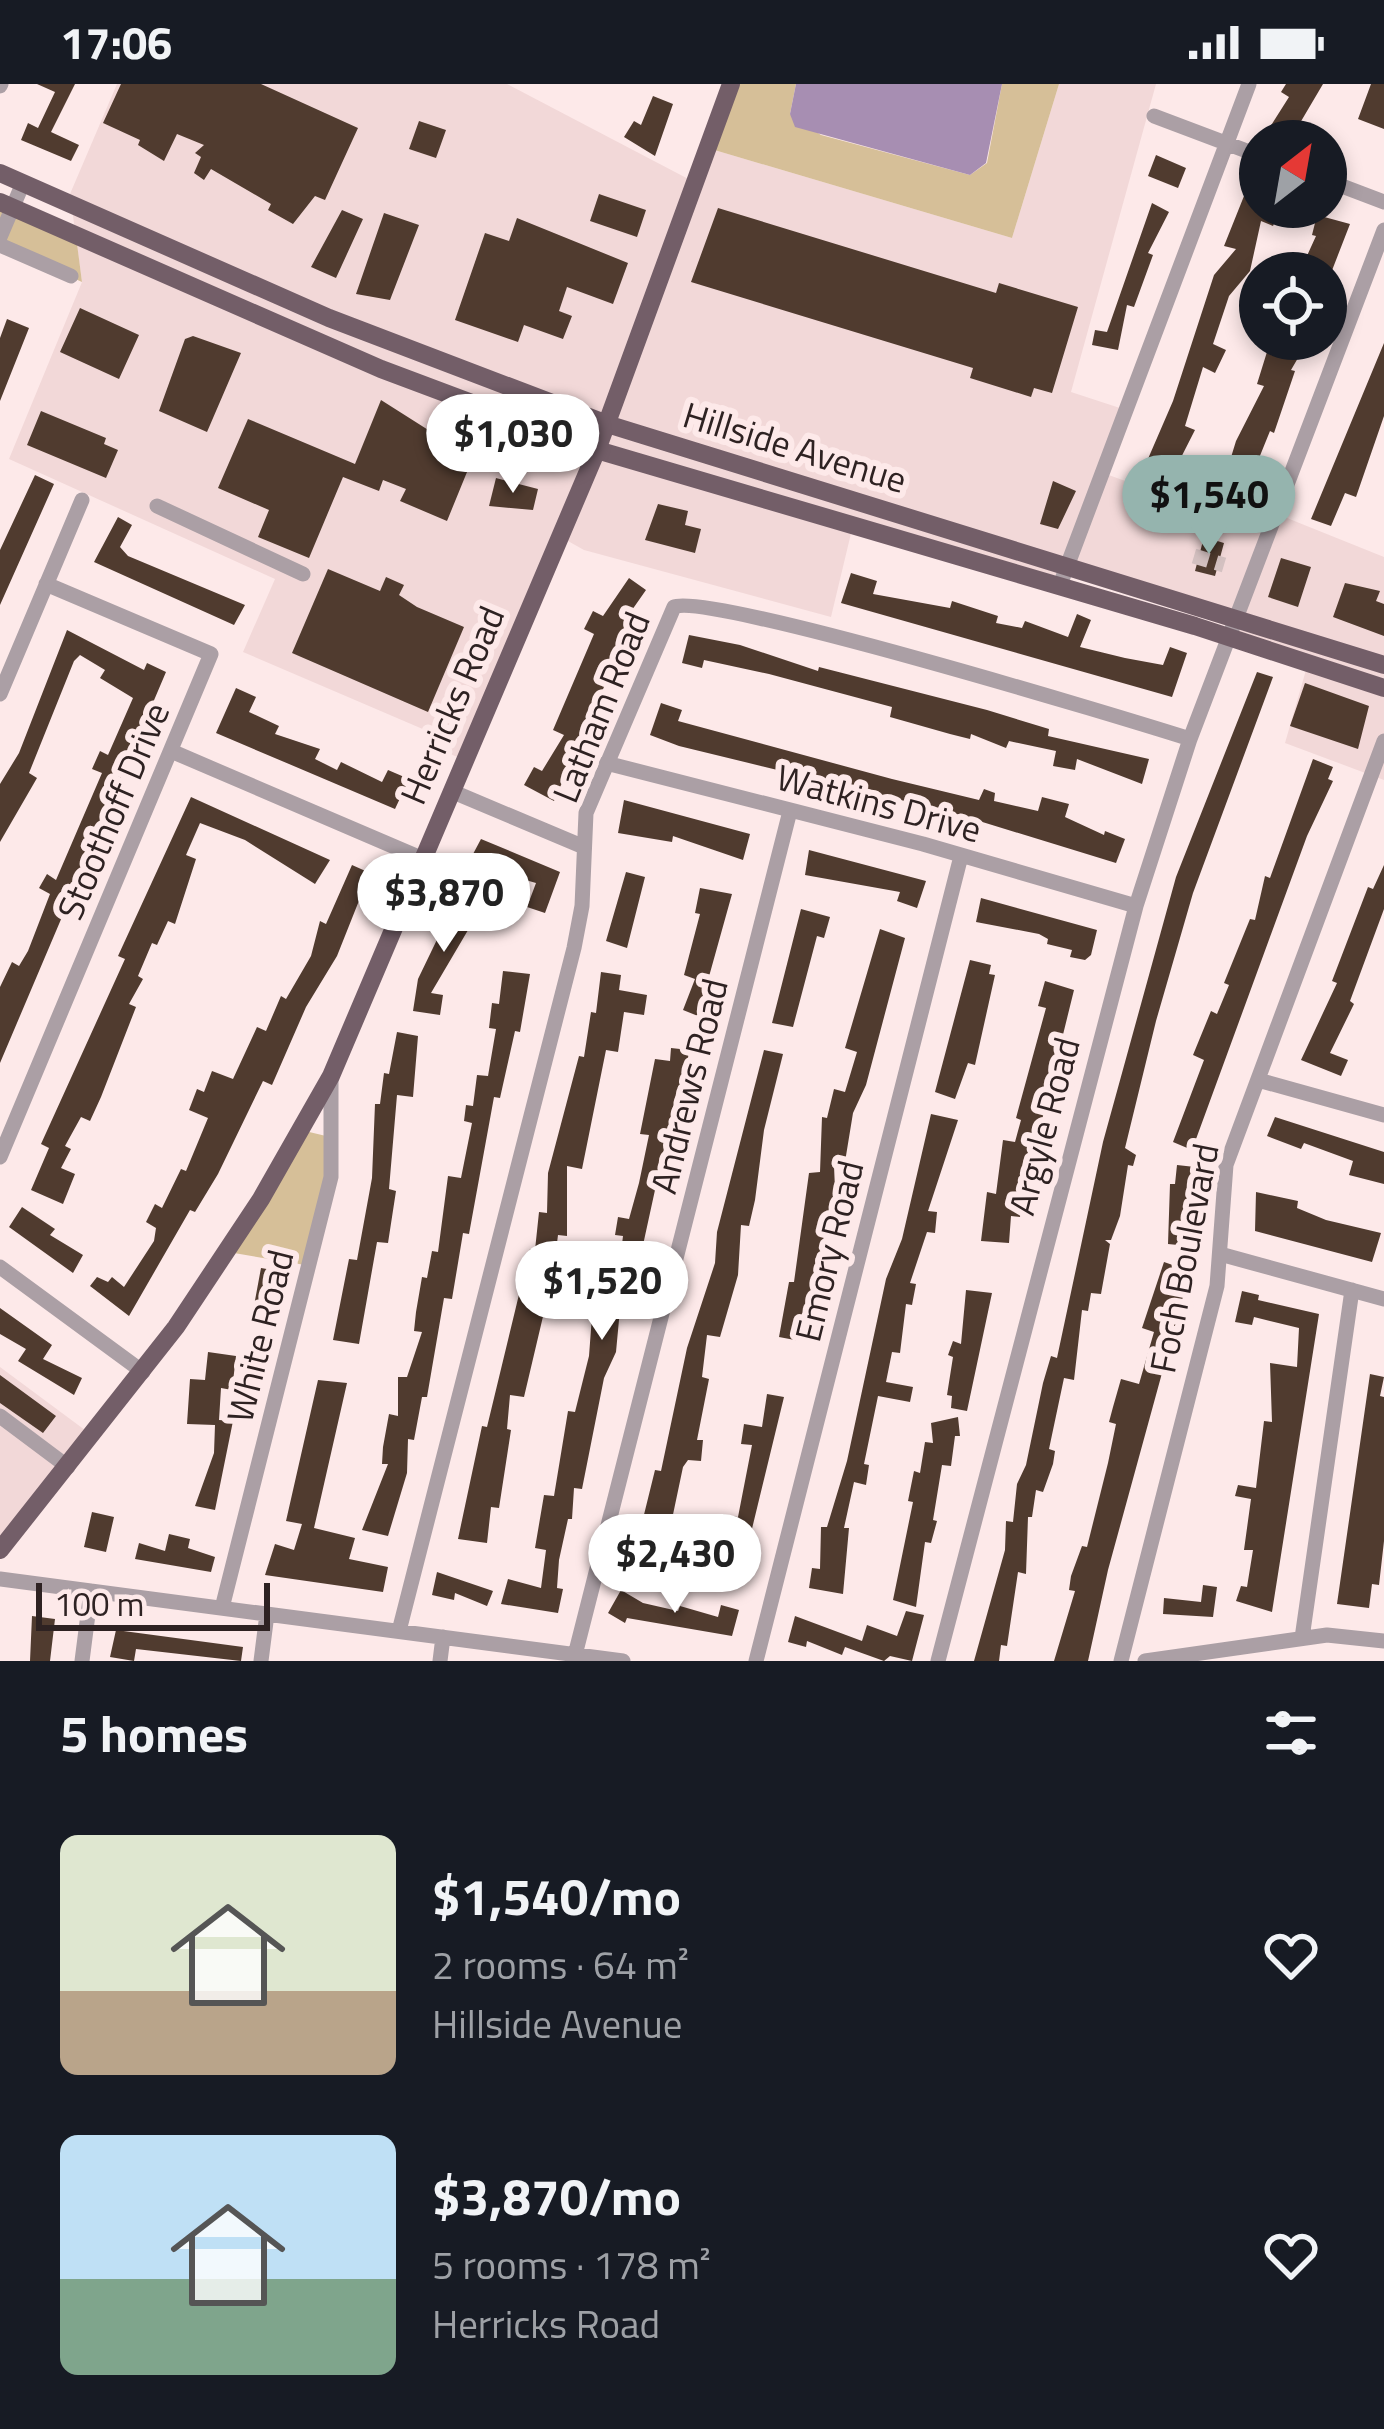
<!DOCTYPE html>
<meta charset="utf-8">
<style>
:root{--surface:#171b24;--page:#242831;--text:#f1f3f6;--muted:#9ea1a6;--accent:#95b4ae}
body{margin:0;font-family:"Titillium Web",sans-serif;background:var(--page);color:var(--text);height:100vh;display:flex;flex-direction:column;font-size:45px;white-space:nowrap}
*{box-sizing:border-box;margin:0}
p{font-size:39px;color:var(--muted)}
.icon{flex:none;width:66px;height:66px;fill:none;stroke:currentColor;stroke-width:2;stroke-linecap:round;stroke-linejoin:round}
.map{position:relative;height:1577px;overflow:hidden}
.sheet{display:flex;flex-direction:column;background:var(--surface);flex:1}
.sheet>*{flex:none}
.needle{width:78px;rotate:31deg}
.fabs{position:absolute;left:1239px;top:36px;display:grid;gap:24px}
.fabs a{display:grid;place-items:center;width:108px;height:108px;border-radius:50%;background:var(--surface);box-shadow:0 6px 18px #0003;font-size:60px}
.scale{position:absolute;left:36px;bottom:30px;width:234px;box-sizing:border-box;padding-left:12px;border:6px solid #2e2222;border-top:0;font-size:33px;line-height:42px;white-space:nowrap;color:#2e2222;-webkit-text-stroke:9px #fde9e9;paint-order:stroke}
.price{position:absolute;translate:-50% -102px;padding:0 27px;border-radius:42px;background:#fff;color:#222;font-size:39px;line-height:78px;filter:drop-shadow(0 3px 6px #0008)}
.price::after{content:'';position:absolute;left:50%;top:72px;width:36px;height:27px;margin-left:-18px;background:inherit;clip-path:polygon(0 0,100% 0,50% 100%)}
.price.active{background:var(--accent);color:#111}
ul{padding:0;list-style:none}
li{display:flex;align-items:center;gap:36px;height:300px;padding:0 60px}
li span{display:grid;place-items:center;flex:none;width:336px;height:240px;border-radius:18px;color:#555}
li>.icon{margin-inline-start:auto}
span .icon{width:144px;height:144px;fill:#fffc;stroke-width:1}
li b{font-size:51px}
h2{display:flex;justify-content:space-between;align-items:center;height:144px;padding:0 60px;font-size:51px}
.status{display:flex;justify-content:space-between;align-items:center;height:84px;padding:0 60px;background:var(--surface);direction:ltr}
.status svg{height:33px;fill:currentColor}
.map>svg:first-child{display:block}
.built{fill:#f2d8d8}
.green{fill:#d6bf98}
.water{fill:#a78eb2}
.building{fill:#503b2f}
.lines{fill:none;stroke-linecap:round;stroke-linejoin:round}
.minor-tunnel{stroke:#d4c1c1;stroke-width:15;stroke-dasharray:15 8;stroke-linecap:butt}
.minor{stroke:#ab9fa5;stroke-width:15}
.major{stroke:#735e68;stroke-width:18}
.labels{text-anchor:middle;stroke-width:12;stroke-linejoin:round;paint-order:stroke}
.street-label{font-size:36px;fill:#2e2222;stroke:#fde9e9}
</style>
<div class="status"><b>17:06</b><svg viewBox="0 0 49 12"><path d="M0 12V9h3v3zM5 12V6h3v6zM10 12V3h3v9zM15 12V0h3v12zM26 1h20v11H26zM47 4h2v5h-2z"/></svg></div>
<div class="map">
<svg width="1384" height="1577" viewBox="0 0 1384 1577">
<rect width="100%" height="100%" fill="#fde9e9"/>
<!-- built -->
<path class="built" d="M117,0H507L696,99L711,65L1012,154L1059,0H1156L1071,308L1126,326L1103,389L1270,449L1277,430L1384,473V696L1285,659L1306,586L1228,560L1238,533L1068,480L1059,501L853,441L831,533L584,466L559,452L464,676L428,660L432,649L243,568L275,495L9,375L82,198L70,110Z
M0,1283L93,1352L0,1466Z"/>
<!-- green -->
<path class="green" d="M734,0H796L790,30L821,51L970,91L987,79L1002,0H1059L1012,154L711,65Z
M0,118L76,152L82,198L0,161Z
M305,1047L326,1052V1092L305,1181L234,1169Z"/>
<!-- water -->
<path class="water" d="M796,0H1002L986,79L970,91L795,43L790,30Z"/>
<!-- building -->
<path class="building" d="M37,0H75L51,48L79,61L71,77L21,56L28,39L38,44L55,8Z
M121,0H261L358,44L325,116L315,112L293,140L268,126L271,120L211,85L204,96L194,89L201,73L195,69L204,61L177,50L164,77L138,61L140,56L103,39Z
M1286,0H1323L1300,39L1307,43L1298,57L1270,43L1289,13L1281,8Z
M1371,0H1384V45L1358,35Z
M653,12L673,20L655,72L624,53L634,37L641,41Z
M419,37L446,46L436,74L409,65Z
M1156,71L1186,84L1178,104L1148,92Z
M1248,102L1260,107V123H1281L1273,142L1261,137L1250,187L1229,212L1213,260L1226,266L1215,289L1203,283L1185,342L1195,346L1166,403L1141,391L1173,317L1214,191L1236,165L1224,162Z
M599,110L646,126L637,153L590,137Z
M1152,119L1169,128L1148,169L1153,171L1134,223L1127,221L1118,266L1092,261L1095,246L1107,248Z
M718,124L996,209L999,199L1078,223L1052,309L1034,304L1031,313L970,294L973,284L691,198Z
M342,126L363,135L336,194L311,183Z
M384,129L419,141L390,216L356,210Z
M1317,131L1350,140L1331,189L1301,185L1316,152L1312,151Z
M517,134L628,179L613,220L567,203L559,227L572,232L563,255L524,241L518,258L455,236L485,149L509,157Z
M80,224L139,251L119,295L60,268Z
M7,235L29,244L0,317V254Z
M193,252L241,269L207,348L159,327L185,255Z
M1271,255H1309L1291,286L1295,287L1274,349L1270,347L1238,426L1217,419L1236,357L1264,302L1257,300Z
M1384,259V332L1356,413L1345,409L1331,442L1311,435Z
M381,316L433,349L437,339L448,343L476,366L447,437L400,417L406,405L383,396L379,407L343,393L309,474L258,453L269,426L218,404L248,335L355,380Z
M41,327L106,354L104,360L118,366L106,394L27,361Z
M35,391L54,400L0,521V466Z
M496,394L538,405L533,426L489,422Z
M1053,397L1076,407L1058,445L1040,440Z
M658,420L688,427L685,441L701,445L695,469L645,456Z
M118,433L132,441L120,463L128,472L245,521L234,541L94,478Z
M1204,453L1224,459L1215,492L1195,487Z
M1281,474L1311,483L1298,523L1268,513Z
M328,485L380,507L386,493L404,501L399,511L417,523L464,543L428,628L292,569Z
M851,489L877,497L873,510L950,524L952,517L998,532L996,539L1022,544L1025,537L1068,553L1077,530L1091,536L1080,563L1125,574L1163,581L1170,563L1187,569L1172,613L841,519Z
M629,494L646,506L625,536L632,539L554,717L524,701L534,683L542,687L564,651L553,646L594,550L584,545L593,527L603,532Z
M1345,499L1380,507L1376,517L1384,520V552L1333,533Z
M67,546L144,586L147,579L166,588L0,979V903L12,878L19,882L28,867L50,810L39,804L47,790L56,796L102,689L92,685L100,667L108,671L133,614L100,594L105,586L80,571L74,577L29,689L37,694L0,758V700L19,669Z
M689,551L740,561L818,587L819,583L987,626L1049,645L1048,652L1149,675L1142,700L1077,675L1075,686L1053,682L1056,667L1009,657L1006,664L971,650L970,655L950,650L890,633L892,623L769,590L704,576L702,584L682,579Z
M1257,588L1273,593L1193,809L1156,937L1125,1064L1136,1071L1133,1082L1128,1081L1120,1132L1111,1156H1105L1110,1160L1101,1210L1091,1209L1088,1227L1082,1226L1074,1296L1064,1294L1049,1365L1055,1367L1053,1380L1043,1408L1036,1406L1032,1433H1028L1026,1490L1018,1488L1007,1562L1001,1561L999,1577H974L1005,1466L1006,1437L1013,1438L1017,1400L1026,1381L1043,1299L1051,1272L1057,1274L1103,1058L1176,793Z
M1305,599L1369,622L1358,665L1290,642Z
M236,604L256,613L249,628L279,642L275,650L320,665L315,675L337,686L341,678L382,698L388,686L409,695L395,725L216,649Z
M661,619L682,626L678,637L892,695L979,716L984,705L995,709L994,717L1038,727L1042,713L1069,720L1065,733L1104,751L1105,747L1125,755L1116,779L950,728L679,662L650,651Z
M1313,675L1333,683L1328,695L1333,697L1307,752L1192,1066L1173,1058L1204,976L1193,971L1211,927L1217,930L1229,901L1224,899L1250,835L1255,836L1265,792L1270,794Z
M191,713L330,776L315,800L245,756L200,739L186,771L196,775L175,840L168,837L157,861L152,859L138,892L143,895L129,920L136,923L101,1013L90,1037L81,1033L65,1062L71,1065L61,1084L75,1090L63,1120L31,1106L49,1064L41,1060L125,875L118,872Z
M624,716L750,750L743,776L673,752L672,758L618,749Z
M481,755L560,788L545,829L527,823L536,799L487,785L481,796L464,787Z
M809,766L926,797L917,824L897,817L900,808L805,791Z
M352,781L370,789L337,872L306,923L272,1001L263,997L218,1090L195,1128L190,1126L129,1232L90,1202L97,1193L108,1198L112,1193L124,1203L154,1157L156,1144L146,1138L155,1120L162,1124L181,1085L186,1087L208,1034L189,1026L197,1005L204,1008L212,987L233,995L257,943L266,947L281,912L286,915L311,872L320,837L326,840Z
M1384,781V825L1350,917L1354,920L1330,969L1348,976L1341,992L1301,976L1337,899L1332,897L1368,803L1373,805Z
M626,788L645,793L627,864L606,857Z
M700,804L732,810L698,932L683,926L695,895L684,891L700,830L695,829Z
M459,810L481,824L431,909L443,911L440,931L413,927L418,895Z
M981,814L1097,846L1091,871L1085,876L1070,873L1072,866L1047,860L1048,855L1039,850L976,838Z
M801,825L830,833L824,854L817,852L793,943L772,939Z
M880,845L905,854L866,1001L853,1029L844,1084L834,1082L835,1105L800,1257L779,1253L789,1198H794L809,1089L820,1088L822,1033L827,1034L834,1005L845,1008L857,968L845,964Z
M970,876L991,881L989,890L995,891L975,981L968,979L955,1015L935,1008Z
M503,887L530,890L520,948L515,947L500,1014L494,1013L469,1150L463,1149L452,1215L444,1214L427,1313H422L414,1356L408,1355L407,1389L388,1452L362,1446L388,1380H382L383,1363L389,1330L398,1332V1293H407L422,1248L414,1247L416,1228L422,1193L427,1194L432,1167L438,1168L448,1092L461,1094L472,1039L464,1037L466,1021L473,1022L477,991L488,992L496,945L489,944L492,919L499,920Z
M601,888L621,891L619,906L647,911L644,931L624,928L618,968L606,966L582,1085L567,1082V1152L558,1151L557,1159L550,1158L545,1224L524,1313L510,1311L507,1345L511,1346L499,1424L491,1423L487,1459L458,1455L482,1342L487,1343L530,1165L535,1166L539,1128L547,1129L548,1089L579,972L584,973L591,928L596,929Z
M1045,897L1074,906L1041,1040L1037,1050L1031,1049L1020,1133L1011,1132L1009,1159L981,1157L987,1108L996,1110L1003,1056L1015,1058L1021,1036L1016,1034L1046,924L1038,922Z
M397,948L418,952L413,1013L397,1011L389,1105L396,1107L388,1159L377,1158L359,1260L333,1256L349,1175L357,1176L372,1094L375,1020H380L384,989L389,990Z
M671,964L689,966L684,1006L677,1005L638,1184H633L626,1226L620,1225L616,1268L604,1294L582,1405L574,1404L572,1435H568L559,1476L557,1504L563,1505L558,1529L501,1520L508,1495L541,1504L546,1466L535,1464L544,1411L554,1412L568,1327L575,1328L589,1272L592,1232L605,1233L610,1204L599,1202L601,1191L618,1193L623,1152L615,1151L618,1133L629,1135L639,1099L649,1051L640,1050L655,975L670,977Z
M764,966L783,970L764,1046L755,1116L749,1142L741,1141L738,1191L720,1253L707,1251L702,1293L709,1295L697,1356H703L701,1377L688,1376L683,1383L671,1440L663,1438L655,1488L639,1485L638,1455L655,1386L661,1387L687,1264L715,1179L717,1148Z
M931,1030L958,1036L928,1127L937,1128L935,1149L927,1148L910,1199L916,1200L912,1221L906,1220L900,1269L892,1268L886,1298L913,1303L910,1318L878,1312L864,1380L869,1381L866,1401L854,1398L844,1444H849L843,1510L809,1504L812,1484L820,1485L821,1443H827L847,1377L886,1195L902,1155Z
M1275,1033L1384,1068V1100L1349,1091L1353,1077L1304,1059L1301,1065L1267,1052Z
M1177,1081L1195,1083L1188,1162L1168,1160L1170,1100H1175Z
M1256,1108L1298,1117L1297,1124L1326,1136L1381,1149L1372,1178L1255,1147Z
M22,1123L55,1145L50,1151L83,1171L73,1189L9,1143Z
M1164,1178L1190,1187L1108,1486L1088,1577H1054L1075,1507L1069,1506L1071,1492L1082,1462L1087,1463L1108,1379L1116,1340L1109,1338L1113,1323L1121,1295L1139,1300L1154,1248L1142,1244Z
M261,1184L278,1187L271,1230L253,1227Z
M966,1206L992,1209L967,1327L951,1324L952,1312L947,1311L953,1273L948,1271L953,1257L961,1260Z
M1242,1207L1259,1211L1258,1216L1319,1230L1272,1528L1236,1517L1241,1502L1247,1503L1253,1466H1244L1251,1415L1235,1412L1238,1401L1256,1404L1264,1337L1272,1338L1270,1279L1297,1283L1299,1244L1254,1233L1252,1241L1235,1238Z
M0,1224L52,1261L43,1275L82,1294L74,1311L18,1277L26,1265L0,1250Z
M208,1268L236,1272L232,1306L221,1304L219,1336L233,1337L215,1426L195,1422L214,1369L215,1341L187,1340L190,1295L205,1296Z
M1370,1290L1384,1293L1380,1312L1384,1313V1457L1379,1501L1372,1500L1369,1524L1337,1520Z
M0,1291L56,1332L43,1349L0,1319Z
M318,1296L347,1299L314,1444L355,1454L349,1475L388,1483L383,1508L265,1491L275,1460L294,1466L302,1440L286,1437Z
M767,1310L784,1313L750,1453L746,1452L740,1496L722,1493L727,1450L716,1448L719,1430L738,1433L752,1361L741,1360L744,1340L762,1343Z
M958,1333L960,1352H955L951,1382L942,1381L933,1436L937,1437L931,1459L925,1458L916,1523L893,1516L913,1418L908,1417L914,1387L920,1389L925,1358L933,1359L931,1339Z
M92,1428L114,1433L106,1468L84,1463Z
M169,1450L190,1455L188,1464L215,1473L211,1488L135,1475L139,1459L165,1467Z
M437,1488L493,1507L487,1522L455,1509L454,1516L432,1511Z
M1203,1501L1217,1503L1213,1533L1163,1530L1164,1514L1201,1518Z
M621,1506L643,1519L678,1527L680,1522L718,1533L721,1521L739,1526L732,1552L627,1534L625,1539L608,1529Z
M906,1527L924,1531L912,1577L890,1572L884,1577L845,1563L842,1571L807,1557L806,1563L788,1558L795,1532L862,1557L867,1541L897,1552Z
M32,1532L55,1535L50,1577H30Z
M116,1546L243,1563L241,1577L136,1565L134,1577L110,1573Z"/>
<g class="lines">
<!-- minor-tunnel -->
<path class="minor-tunnel" d="M1194,472L1224,481"/>
<!-- minor -->
<path class="minor" d="M0,2L1,0
M1154,32L1260,72
M1326,96L1384,118
M0,153L23,99
M0,161L71,192
M157,422L303,490
M1063,493L1249,0
M0,610L82,416
M171,667L423,775
M606,679L923,760L1136,822
M451,707L584,763
M1258,996L1384,1031
M0,1073L211,570L46,500
M1220,1170L1384,1215
M0,1183L143,1288
M0,1332L68,1383
M0,1495L623,1577
M222,1524L331,1093V992
M399,1547L574,864L582,822L586,729L674,523C707,507 1127,635 1190,655
M1302,1554L1352,1206
M575,1571L790,727
M82,1577L91,1507
M261,1577L267,1530
M440,1577L443,1553
M756,1577L961,772
M938,1577L1136,822L1190,655L1384,146
M1121,1577L1217,1202L1226,1081L1384,657
M1145,1577L1327,1551L1384,1557"/>
<!-- major -->
<path class="major" d="M0,89L329,234L607,340L1384,581
M0,118L381,285L597,366L1195,542L1384,604
M0,1466L176,1243L261,1115L331,992L597,366L731,0"/>
</g>
<g class="labels">
<!-- street labels -->
<g class="street-label">
<text transform="translate(795 363) rotate(17)" y="13">Hillside Avenue</text>
<text transform="translate(452 621) rotate(-67)" y="13">Herricks Road</text>
<text transform="translate(601 623) rotate(-68)" y="13">Latham Road</text>
<text transform="translate(879 719) rotate(15)" y="13">Watkins Drive</text>
<text transform="translate(113 727) rotate(-67)" y="13">Stoothoff Drive</text>
<text transform="translate(689 1002) rotate(-76)" y="13">Andrews Road</text>
<text transform="translate(1044 1042) rotate(-75)" y="13">Argyle Road</text>
<text transform="translate(829 1167) rotate(-76)" y="13">Emory Road</text>
<text transform="translate(1184 1174) rotate(-79)" y="13">Foch Boulevard</text>
<text transform="translate(260 1252) rotate(-76)" y="13">White Road</text>
</g>
</g>
</svg>
<div class="fabs">
<a><svg class="needle" viewBox="-14 -14 28 28"><path d="M0-13l5 13h-10z" fill="#e53935"/><path d="M0 13l5-13h-10z" fill="#9ea1a6"/></svg></a>
<a><svg class="icon" aria-label="locate" viewBox="0 0 24 24"><circle cx="12" cy="12" r="6"/><path d="M12 2v4M12 18v4M2 12h4M18 12h4"/></svg></a>
</div>
<div class="scale">100 m</div>
<b class="price" style="left:513px;top:412px">$1,030</b>
<b class="price active" style="left:1209px;top:473px">$1,540</b>
<b class="price" style="left:444px;top:871px">$3,870</b>
<b class="price" style="left:602px;top:1259px">$1,520</b>
<b class="price" style="left:675px;top:1532px">$2,430</b>
</div>
<section class="sheet">
<h2>5 homes<svg class="icon" aria-label="filters" viewBox="0 0 24 24"><path d="M4 7h16M4 17h16"/><circle cx="9" cy="7" r="2"/><circle cx="15" cy="17" r="2"/></svg></h2>
<ul>
<li><span style="background:linear-gradient(#dfe7d0 65%,#b9a48a 0)"><svg class="icon" aria-label="home" viewBox="0 0 24 24"><path d="M3 11l9-7 9 7M6 9v11h12V9"/></svg></span><div><b>$1,540/mo</b><p>2 rooms · 64 m²</p><p>Hillside Avenue</p></div><svg class="icon" aria-label="heart" viewBox="0 0 24 24"><path d="M12 20l-8-8c-3-5 5-10 8-4 3-6 11-1 8 4z"/></svg></li>
<li><span style="background:linear-gradient(#bfe0f5 60%,#7fa58c 0)"><svg class="icon" aria-label="home" viewBox="0 0 24 24"><path d="M3 11l9-7 9 7M6 9v11h12V9"/></svg></span><div><b>$3,870/mo</b><p>5 rooms · 178 m²</p><p>Herricks Road</p></div><svg class="icon" aria-label="heart" viewBox="0 0 24 24"><path d="M12 20l-8-8c-3-5 5-10 8-4 3-6 11-1 8 4z"/></svg></li>
</ul>
</section>
